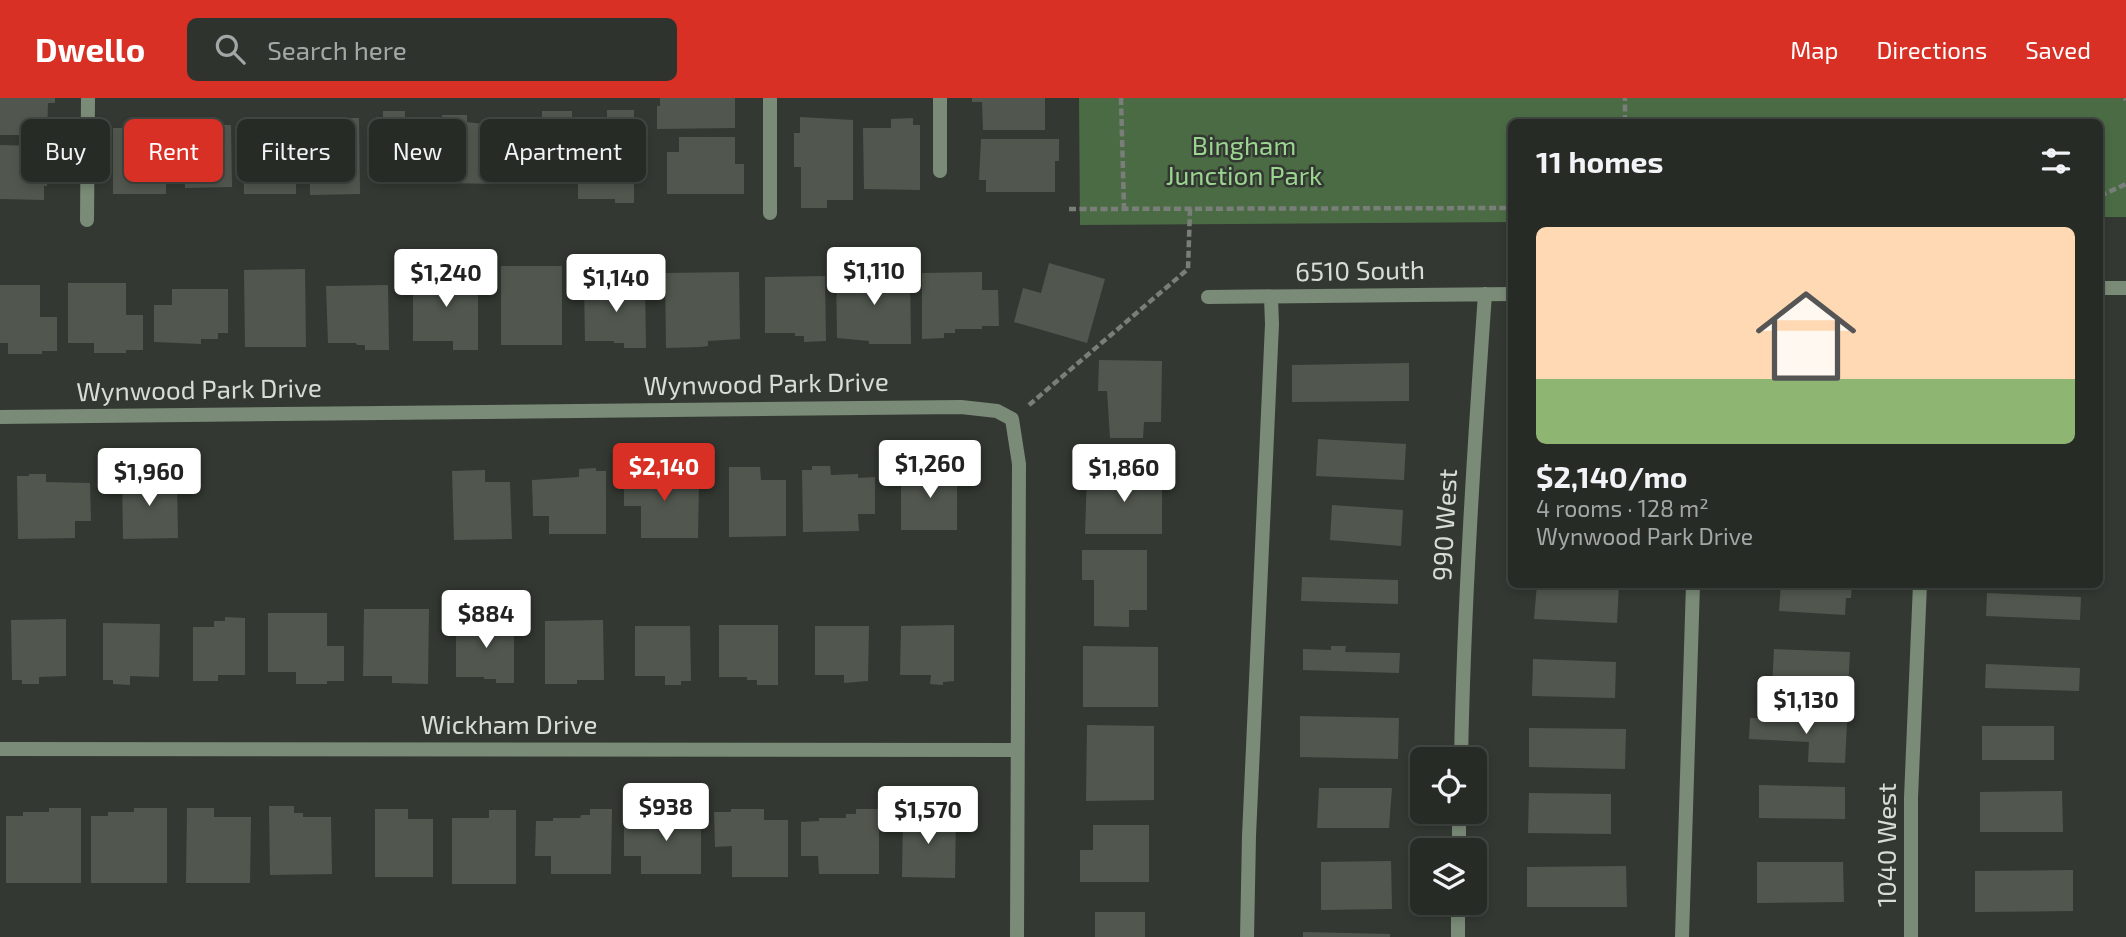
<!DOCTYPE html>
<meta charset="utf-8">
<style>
:root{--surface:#262b26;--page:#2e332e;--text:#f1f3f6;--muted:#a4a7a7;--line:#424743;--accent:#d93025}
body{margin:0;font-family:"Exo 2",sans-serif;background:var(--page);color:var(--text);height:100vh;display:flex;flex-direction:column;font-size:26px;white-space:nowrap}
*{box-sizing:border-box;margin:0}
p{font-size:23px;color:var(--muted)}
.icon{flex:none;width:38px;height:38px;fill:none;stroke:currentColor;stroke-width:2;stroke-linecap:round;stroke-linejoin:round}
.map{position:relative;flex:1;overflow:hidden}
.panel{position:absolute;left:1508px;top:21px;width:595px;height:469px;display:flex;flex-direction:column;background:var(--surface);border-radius:10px;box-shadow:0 4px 10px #0003,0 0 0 2px var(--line)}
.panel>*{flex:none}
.banner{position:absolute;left:21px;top:21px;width:665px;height:63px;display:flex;gap:14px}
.fabs{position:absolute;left:1410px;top:649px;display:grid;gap:14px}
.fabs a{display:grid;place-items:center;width:77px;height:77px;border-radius:10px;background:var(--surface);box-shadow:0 4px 10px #0003,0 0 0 2px var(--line);font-size:35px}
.price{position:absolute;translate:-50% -60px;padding:0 16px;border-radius:7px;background:#fff;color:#222;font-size:23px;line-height:46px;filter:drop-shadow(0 2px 4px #0008)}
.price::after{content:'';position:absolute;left:50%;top:42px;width:21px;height:16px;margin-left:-10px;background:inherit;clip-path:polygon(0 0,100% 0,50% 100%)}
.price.current{background:var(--accent);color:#fff}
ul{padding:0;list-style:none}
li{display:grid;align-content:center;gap:14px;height:371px;padding:0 28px}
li+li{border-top:2px solid var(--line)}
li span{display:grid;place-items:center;height:217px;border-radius:10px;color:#555}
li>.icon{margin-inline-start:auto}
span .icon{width:126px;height:126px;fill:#fffc;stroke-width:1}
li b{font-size:30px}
h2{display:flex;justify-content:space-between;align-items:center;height:84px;padding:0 28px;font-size:30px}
.pill{padding:0 24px;border-radius:10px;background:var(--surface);box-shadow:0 4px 10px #0003,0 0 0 2px var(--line);font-size:24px;line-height:63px}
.pill.current{background:var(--accent);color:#fff}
header{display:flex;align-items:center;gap:42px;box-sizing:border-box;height:98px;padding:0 35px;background:var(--accent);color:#fff}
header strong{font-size:33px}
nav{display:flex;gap:38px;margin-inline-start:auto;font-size:24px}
.search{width:490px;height:63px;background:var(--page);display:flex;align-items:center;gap:18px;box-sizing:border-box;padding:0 24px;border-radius:10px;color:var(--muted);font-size:26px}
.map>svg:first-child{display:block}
.green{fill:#4b6b45}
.building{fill:#51574f}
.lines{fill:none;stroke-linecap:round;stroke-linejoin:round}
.path{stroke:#797f78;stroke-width:4.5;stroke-dasharray:7 3.5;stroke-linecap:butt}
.lane{stroke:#7a8b77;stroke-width:14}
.street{stroke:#7a8b77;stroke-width:14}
.labels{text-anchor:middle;stroke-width:5;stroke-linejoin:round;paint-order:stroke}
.park-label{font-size:26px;fill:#9bd590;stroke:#333932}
.street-label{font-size:26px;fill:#d8dcd7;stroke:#333932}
</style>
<header>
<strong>Dwello</strong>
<div class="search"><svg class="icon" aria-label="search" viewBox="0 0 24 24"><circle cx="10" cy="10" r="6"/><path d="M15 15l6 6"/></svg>Search here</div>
<nav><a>Map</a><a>Directions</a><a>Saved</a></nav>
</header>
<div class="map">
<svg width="2126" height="839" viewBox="0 0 2126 839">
<rect width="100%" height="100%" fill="#333932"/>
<!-- green -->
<path class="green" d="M1079,0H2126V119H2100V24H1512V124L1080,127Z"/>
<!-- building -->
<path class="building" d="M0,0H55V5H48L47,37H0Z
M660,0H735V30L657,31V8H660Z
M972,0H1045V32H983L982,4H972Z
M607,12H634V105H615V101H578V23H607Z
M383,13H405V23H431L432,82L377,83L376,19H383Z
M542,13H572V81H515V24H528V20H542Z
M442,17H467V24L499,28V86L442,85Z
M800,19L853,22V102H827V110H801V69H794V35H800Z
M342,20H359L360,96L310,97L309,29H342Z
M913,20V27H920V92L864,91L863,30H891V21Z
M212,27H231L232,89L185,90L184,32L212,31Z
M124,28H139V35H166V96H113V30H124Z
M243,28H270V35H296V96H244Z
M679,39H735V66H744V96H667V54H679Z
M981,41H1059V63H1055V94H986V82H979Z
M0,47L40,48V74H47V88H44V102L0,101Z
M1049,165L1105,181L1087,245L1014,224L1023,190L1041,195Z
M501,168H562V247H501Z
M305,171L306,249H245L244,172Z
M910,173L911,246H869V243L837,240L836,174Z
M739,174L740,241L708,243V248L700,249L666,250L665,175Z
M982,174V192H998L999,228H982V231H955V235H944V240L922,241V175Z
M413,176H478V252H453V243H413Z
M825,178L826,243L804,244V238H795V235H765V179Z
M68,185H126V217H143V252H126V255H94V245H68Z
M645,185L646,250H624V245H614V243H585L584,186Z
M0,187H40V219H57V253H42V256H8V245H0Z
M388,187L389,252H365V247H357L356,245H328L326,188Z
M172,191H228V235H218V241H201V246L154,244V207H172Z
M1099,262L1162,263L1161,324H1144L1143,340H1110L1107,293H1098Z
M1409,265V303L1292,304V267Z
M1318,341L1406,346L1404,382L1316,378Z
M812,368H830L831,377L858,376V380L875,379V416H858L859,433L803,434L802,372H812Z
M729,369H760L761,382H786V438L729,439Z
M596,370V373H606V436H549V418H533L532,382L579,379V371Z
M641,370H673V382H699L698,440H641V408H624V373L641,374Z
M929,370H957V432H901V376L929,375Z
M485,372V384H510L512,441L454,442L452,373Z
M149,374V383L177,382L178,440L123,441L122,377Z
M29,376H46V384L90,385L91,423H75V440L18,441L17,378H29Z
M1087,376H1162V436H1085Z
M1332,407L1403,412L1401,448L1330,442Z
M1082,452H1147V512H1129V529L1094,528V482H1082Z
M1302,479L1398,482V506L1301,503Z
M1537,486L1619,487L1617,525L1534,521Z
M1781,486H1852L1851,500H1846L1845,517L1779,513Z
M1987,495L2081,499L2080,522L1986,518Z
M364,511H429L428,586L392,585V578H363Z
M268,515H327V548H344V583H327V586H296V574H268Z
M225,519L245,520V577H218V583H193V529H214V523H225Z
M66,521V578L39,579V586H22V582H12L11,522Z
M456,522H514V585H496V581H484V579H456Z
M603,522L604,582H577V586H545V523Z
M103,525L160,526L159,579L130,578V587L113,586V582H103Z
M719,527H778V587H757V582H747V579H719Z
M954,527V583L943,584V587L930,586L931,577H900L901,528Z
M635,528H690L691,583H681V587H665V578H635Z
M815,528H869L868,583L844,585V577H815Z
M1083,548L1158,549V609H1083Z
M1331,548H1346L1345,554L1400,555L1399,575L1303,572V551L1331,552Z
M1774,551L1850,554L1848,593L1772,590Z
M1533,561L1616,564L1615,600L1532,598Z
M1986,566L2080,570L2079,593L1985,590Z
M1300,618L1399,620L1398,661L1300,659Z
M1750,620L1847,624L1845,665L1808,664L1809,644L1749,641Z
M1087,627L1154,628V702L1086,703Z
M1982,628H2054V662H1982Z
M1529,630L1626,631L1625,671L1529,669Z
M1759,687L1845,689V721L1759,720Z
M1319,690H1392L1389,730H1317Z
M2062,693L2063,734H1980V694Z
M1529,695L1611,696V736L1528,735Z
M269,708H294V715H303V719H331L332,776L270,777Z
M49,710H81V785H6V718H23V714H49Z
M134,710H167V785H91V718H108V714H134Z
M187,710H214V719H251L250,785H186Z
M375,711H408V721H433V779H375Z
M590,711H612L611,776H551V758H535L536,723H553V720H580L581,717H590Z
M670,711H701V776H641V758H624V722L670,720Z
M731,711H764V722H788V779H732V748L715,749L714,714H731Z
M856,711H879V776H819L818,758H801V724L819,723V720H846V716H856Z
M489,712H516V786H452V720H489Z
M903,713L930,714V719H956L955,780L902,779Z
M1093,727H1149V784H1080V752H1093Z
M1391,763L1392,811L1321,812V764Z
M1757,764H1843L1844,804L1757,805Z
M1626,768L1627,809H1527V769Z
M2073,772V813L1975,814V773Z
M1095,814H1145V839H1095Z
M1303,834L1390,836V839H1303Z"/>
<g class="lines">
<!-- path -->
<path class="path" d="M1121,0L1124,111
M2125,0L2126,2
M1625,24V0
M2100,98L2126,86
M1069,111L1512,110
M1029,307L1188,171L1190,111"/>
<!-- lane -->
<path class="lane" d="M1247,839L1249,738L1272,226L1271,199
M1682,839L1693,486"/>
<!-- street -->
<path class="street" d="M770,0V115
M940,0V73
M87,122L88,0
M2100,190H2126
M1208,199L1512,196
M0,319L961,309L997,313L1012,321L1019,366L1017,839
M0,651L1017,652
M1461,662C1464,506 1474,351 1485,196
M1459,752V714
M1458,839V805
M1911,839V700L1920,486"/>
</g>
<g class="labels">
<!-- park labels -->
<g class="park-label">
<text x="1244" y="57">Bingham<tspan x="1244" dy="30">Junction Park</tspan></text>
</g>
<!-- street labels -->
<g class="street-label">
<text transform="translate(1360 173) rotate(-1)" y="9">6510 South</text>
<text transform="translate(766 286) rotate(-1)" y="9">Wynwood Park Drive</text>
<text transform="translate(199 292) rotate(-1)" y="9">Wynwood Park Drive</text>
<text transform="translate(1445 427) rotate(-87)" y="9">990 West</text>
<text x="509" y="636">Wickham Drive</text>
<text transform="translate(1887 747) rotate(-90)" y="9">1040 West</text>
</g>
</g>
</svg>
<div class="fabs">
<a><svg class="icon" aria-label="locate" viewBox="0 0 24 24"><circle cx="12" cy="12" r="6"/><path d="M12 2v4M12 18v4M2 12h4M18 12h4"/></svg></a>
<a><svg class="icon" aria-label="layers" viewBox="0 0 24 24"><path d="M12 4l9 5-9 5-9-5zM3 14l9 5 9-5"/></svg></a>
</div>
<b class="price" style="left:874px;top:209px">$1,110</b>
<b class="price" style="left:446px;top:211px">$1,240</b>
<b class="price" style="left:616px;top:216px">$1,140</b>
<b class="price" style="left:930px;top:402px">$1,260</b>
<b class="price current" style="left:664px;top:405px">$2,140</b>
<b class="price" style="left:1124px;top:406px">$1,860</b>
<b class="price" style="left:149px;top:410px">$1,960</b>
<b class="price" style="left:486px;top:552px">$884</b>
<b class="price" style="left:1806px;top:638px">$1,130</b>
<b class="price" style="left:666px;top:745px">$938</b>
<b class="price" style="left:928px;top:748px">$1,570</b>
<div class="banner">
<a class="pill">Buy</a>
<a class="pill current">Rent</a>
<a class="pill">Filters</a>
<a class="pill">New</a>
<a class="pill">Apartment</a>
</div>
<section class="panel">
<h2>11 homes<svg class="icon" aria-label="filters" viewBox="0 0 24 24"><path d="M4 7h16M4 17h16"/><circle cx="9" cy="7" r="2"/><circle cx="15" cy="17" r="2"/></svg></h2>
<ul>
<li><span style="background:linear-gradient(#ffd9b3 70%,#8fb573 0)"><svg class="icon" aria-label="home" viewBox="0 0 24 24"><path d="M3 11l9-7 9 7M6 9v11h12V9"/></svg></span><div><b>$2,140/mo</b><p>4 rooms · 128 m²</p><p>Wynwood Park Drive</p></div></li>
</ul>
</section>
</div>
